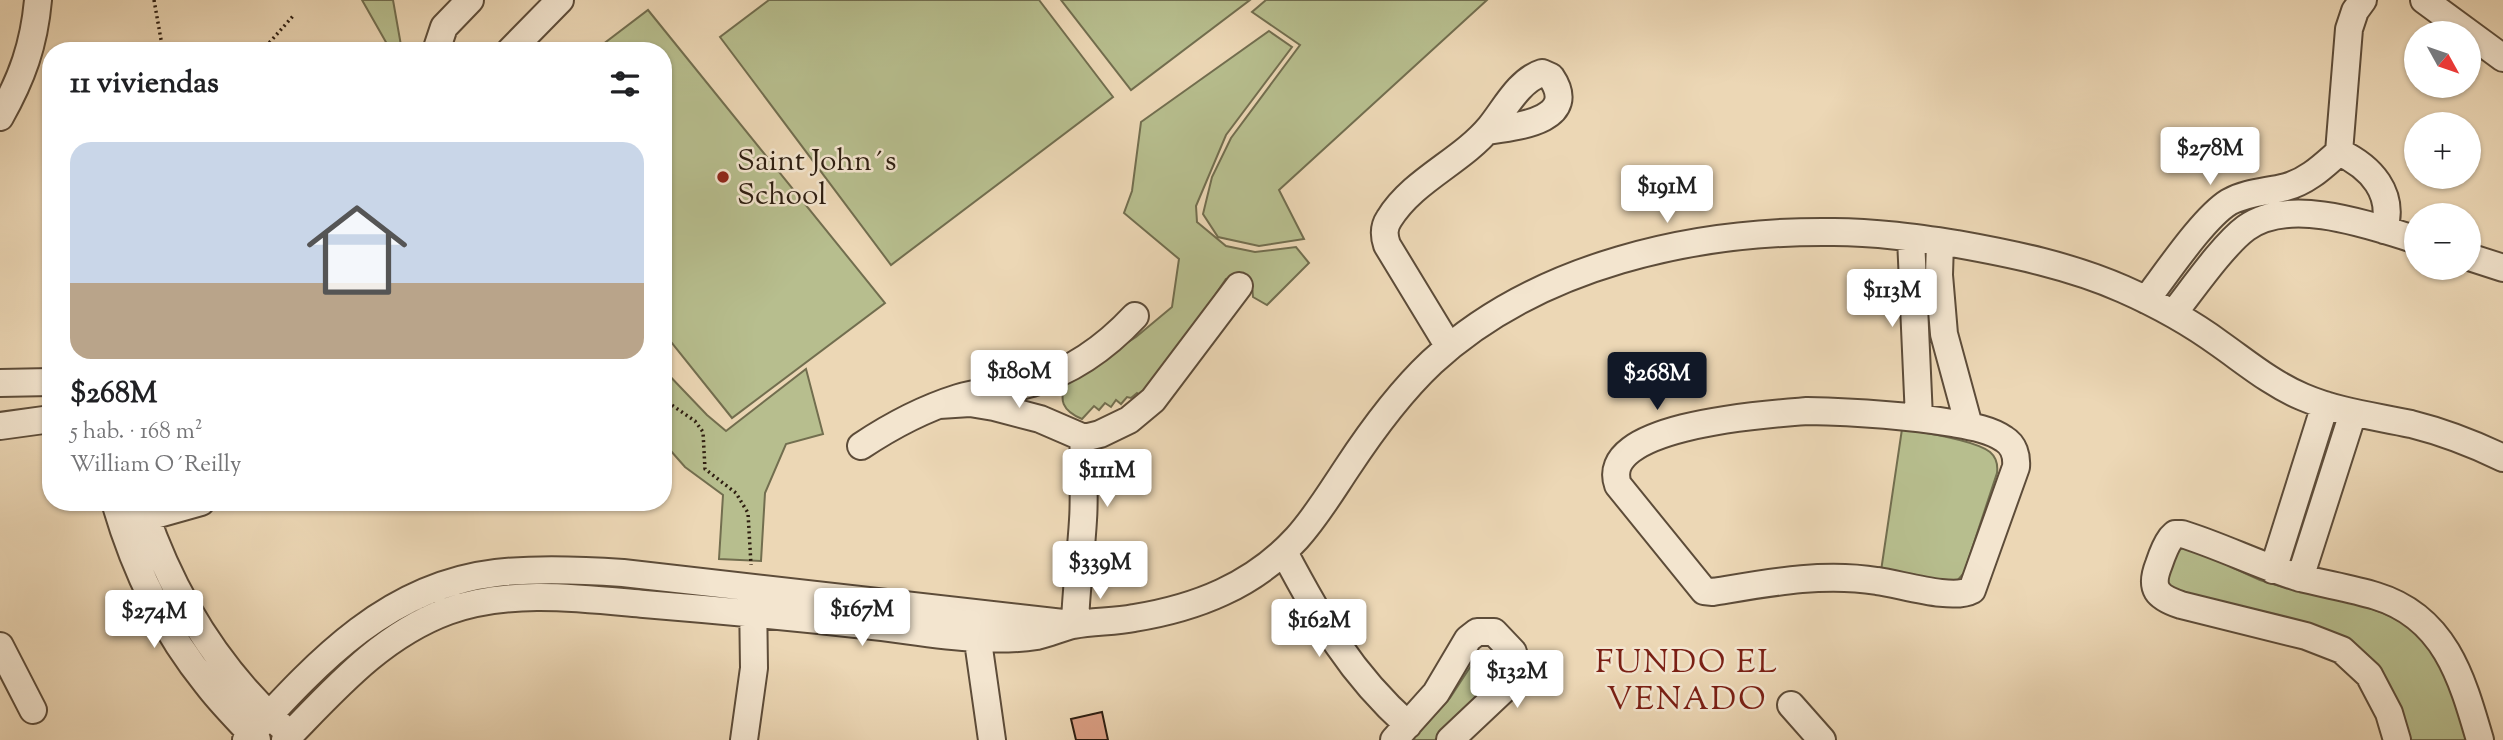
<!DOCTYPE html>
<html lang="es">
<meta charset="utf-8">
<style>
:root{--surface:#fff;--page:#f2f2f2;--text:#202124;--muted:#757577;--accent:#111827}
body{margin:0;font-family:"Sorts Mill Goudy",serif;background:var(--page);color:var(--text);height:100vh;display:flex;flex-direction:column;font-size:26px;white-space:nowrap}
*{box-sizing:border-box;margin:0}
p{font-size:23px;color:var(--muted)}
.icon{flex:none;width:38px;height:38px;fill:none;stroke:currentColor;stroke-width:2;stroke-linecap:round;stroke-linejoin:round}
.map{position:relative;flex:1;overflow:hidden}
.side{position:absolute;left:42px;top:42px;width:630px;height:469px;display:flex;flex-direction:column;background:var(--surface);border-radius:28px;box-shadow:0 2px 5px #0004}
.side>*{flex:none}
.needle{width:46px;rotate:130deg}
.fabs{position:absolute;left:2404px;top:21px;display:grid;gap:14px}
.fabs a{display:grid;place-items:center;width:77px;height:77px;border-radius:50%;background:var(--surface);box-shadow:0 2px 5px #0004;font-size:35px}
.price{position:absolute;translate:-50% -60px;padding:0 16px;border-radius:7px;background:#fff;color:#222;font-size:23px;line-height:46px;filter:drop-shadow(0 2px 4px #0008)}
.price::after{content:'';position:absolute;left:50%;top:42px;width:21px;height:16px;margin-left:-10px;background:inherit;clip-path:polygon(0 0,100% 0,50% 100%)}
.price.current{background:var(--accent);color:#fff}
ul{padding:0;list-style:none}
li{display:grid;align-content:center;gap:14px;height:371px;padding:0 28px}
li span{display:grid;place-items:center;height:217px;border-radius:21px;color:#555}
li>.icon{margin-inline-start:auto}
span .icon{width:126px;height:126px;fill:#fffc;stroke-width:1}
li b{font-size:30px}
h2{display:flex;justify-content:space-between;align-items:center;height:84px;padding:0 28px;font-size:30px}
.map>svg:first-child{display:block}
.green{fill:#b7be8e;stroke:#726e4f;stroke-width:2}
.building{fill:#db9e83;stroke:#2d1d10;stroke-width:2}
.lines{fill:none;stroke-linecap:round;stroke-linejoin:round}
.minor-casing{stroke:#5d4c39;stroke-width:30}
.path{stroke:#2d1d10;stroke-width:3.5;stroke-dasharray:2 3.5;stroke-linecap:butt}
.minor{stroke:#f3e5cf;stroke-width:26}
.poi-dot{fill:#8f2418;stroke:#f3e5cf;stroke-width:2.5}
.labels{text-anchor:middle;stroke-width:5;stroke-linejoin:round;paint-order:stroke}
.poi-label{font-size:30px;fill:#2d1d10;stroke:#f3e5cf;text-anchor:start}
.neighbourhood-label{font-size:32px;letter-spacing:2px;fill:#7a1f14;stroke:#f3e5cf}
</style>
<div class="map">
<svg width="2503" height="740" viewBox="0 0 2503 740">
<rect width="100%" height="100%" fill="#ecd7b5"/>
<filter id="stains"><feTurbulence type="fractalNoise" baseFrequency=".00286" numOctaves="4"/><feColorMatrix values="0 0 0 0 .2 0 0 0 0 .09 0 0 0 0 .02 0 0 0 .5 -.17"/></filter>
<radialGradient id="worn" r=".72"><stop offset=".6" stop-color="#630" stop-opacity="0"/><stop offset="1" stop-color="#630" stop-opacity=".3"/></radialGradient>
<!-- green -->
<path class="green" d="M362,0H393L402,51H391Z
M769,0H1039L1113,97L891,265L720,37Z
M1061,0H1250L1131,90Z
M1266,0H1487L1279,190L1304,239L1259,246L1218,237L1203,214L1212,177L1231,138L1300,45L1252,12Z
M648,10L885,303L732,418L663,332V51H594Z
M1269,31L1292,47L1226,135L1196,206L1197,222L1226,246L1255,252L1296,247L1309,263L1267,305L1253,297C1253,280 1242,275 1226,279L1145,399L1137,393L1131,398L1127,397L1121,404L1116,400L1111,407L1105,403L1099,410L1094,406L1082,419C1063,411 1057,400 1068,381L1136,337L1172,307L1179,259L1124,213L1132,191L1141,122Z
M663,369L707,415L726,431L806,369L823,434L786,444L765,493L761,561L719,559L723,495L685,467L663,442Z
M1902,429C1922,432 1975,440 1990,452C1997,458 1998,465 1997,473L1964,573L1956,582L1881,571Z
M2182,548C2199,548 2239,572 2260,580C2319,601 2410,599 2442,664C2453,688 2460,715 2468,740H2405L2370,664L2175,593C2160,579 2170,566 2177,550Z
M1487,651L1500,660L1505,672L1435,740H1412L1450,698L1478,655Z"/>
<!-- building -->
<path class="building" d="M1102,712L1108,740H1076L1071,719Z"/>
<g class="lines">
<defs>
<path id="minor" d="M2424,0L2503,58
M436,51L444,27L470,0
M510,51L560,0
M0,117C22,78 34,45 38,0
M2339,152C2371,167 2395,193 2384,230
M1911,238L1919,418
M1940,242L1939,275L1944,334L1969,426
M2469,257L2503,268
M2146,300C2166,274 2203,218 2229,202C2247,192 2267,192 2286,187C2308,181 2323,166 2339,152L2349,29L2355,11L2363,0
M2173,314C2192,290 2223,245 2246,228C2290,196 2369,225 2417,240
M1449,347L1387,245C1384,236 1383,228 1389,219C1413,180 1461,162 1490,127C1504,110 1519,80 1542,73L1551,77C1581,121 1514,127 1487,131
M0,383L51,382
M939,405L970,403L994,407L1040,419L1084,438L1100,434L1129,420L1153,400L1239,286
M1807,411C1857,412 1904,415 1952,423C1969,426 1990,429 2004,439C2014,445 2017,456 2016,467L1972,590C1952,601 1901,584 1877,581C1822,572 1767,583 1713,592L1704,591L1618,485C1596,424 1772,414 1807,411Z
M0,426L51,419
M861,446C891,426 923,409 958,398C982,391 1007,390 1032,383C1073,371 1106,347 1135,316
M115,502C134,568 164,631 207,684C222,704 240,721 257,740
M141,502C169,588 214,665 281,726
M130,522L201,502
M1284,552C1320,620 1350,673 1408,725
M2273,570L2325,405
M2300,578L2353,413
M975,620L992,740
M1075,624C1076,589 1081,555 1083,520C1085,493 1082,465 1084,438
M0,646L33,710
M1791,705L1822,740
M246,740C317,663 386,586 496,573C538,568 581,570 623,573L1063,623
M285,740C334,690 380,636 448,611C510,589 579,598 644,604C718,610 791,617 865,625C902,629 939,636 976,638C995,639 1018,639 1037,636C1049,633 1061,628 1073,625C1093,621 1114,622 1134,618C1196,608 1253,586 1297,538C1316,517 1331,492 1347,468C1372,430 1399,393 1432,362C1537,265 1695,230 1834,232C1875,232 1917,238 1957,244C2013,254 2071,266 2123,289C2157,304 2190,322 2220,344C2247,363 2272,384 2303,397C2338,412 2374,416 2411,424C2443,432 2474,444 2503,458
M744,740L754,668L753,596
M1394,740L1436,693L1468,639L1477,632H1494L1513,652L1516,670L1504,689L1450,740
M2397,740L2389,713L2369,675L2342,650L2306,636L2181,605C2157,597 2149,589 2159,564C2162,555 2165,546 2171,538L2175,534H2182C2221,546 2258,565 2297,577C2323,584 2350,588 2376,596C2445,617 2462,678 2480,740"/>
</defs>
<!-- minor casing -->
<use href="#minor" class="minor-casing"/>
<!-- path -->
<path class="path" d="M154,0L163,51
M262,51L293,16
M663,399L695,421L703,432L705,469L736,493L748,513L751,565"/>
<!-- minor -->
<use href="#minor" class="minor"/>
</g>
<!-- markers -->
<circle class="poi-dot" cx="723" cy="177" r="7"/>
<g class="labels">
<!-- poi labels -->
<g class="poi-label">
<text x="737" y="170">Saint John´s<tspan x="737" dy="34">School</tspan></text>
</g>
<!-- neighbourhood labels -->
<g class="neighbourhood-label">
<text x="1687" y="672">FUNDO EL<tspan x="1687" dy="37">VENADO</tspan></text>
</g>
</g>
<rect width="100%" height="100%" filter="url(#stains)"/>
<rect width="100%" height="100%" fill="url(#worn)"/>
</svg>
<div class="fabs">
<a><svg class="needle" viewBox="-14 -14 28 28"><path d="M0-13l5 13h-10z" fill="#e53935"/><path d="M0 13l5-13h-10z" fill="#757577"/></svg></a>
<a>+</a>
<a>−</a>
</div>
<b class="price" style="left:2210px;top:187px">$278M</b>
<b class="price" style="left:1667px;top:225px">$191M</b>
<b class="price" style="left:1892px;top:329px">$113M</b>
<b class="price" style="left:1019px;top:410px">$180M</b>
<b class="price current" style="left:1657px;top:412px">$268M</b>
<b class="price" style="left:1107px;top:509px">$111M</b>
<b class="price" style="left:1100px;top:601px">$339M</b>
<b class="price" style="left:862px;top:648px">$167M</b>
<b class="price" style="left:154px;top:650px">$274M</b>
<b class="price" style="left:1319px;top:659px">$162M</b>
<b class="price" style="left:1517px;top:710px">$132M</b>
<section class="side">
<h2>11 viviendas<svg class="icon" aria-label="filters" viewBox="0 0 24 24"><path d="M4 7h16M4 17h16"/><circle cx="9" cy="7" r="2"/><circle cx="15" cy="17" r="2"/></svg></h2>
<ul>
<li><span style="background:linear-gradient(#c9d6e8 65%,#b9a48a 0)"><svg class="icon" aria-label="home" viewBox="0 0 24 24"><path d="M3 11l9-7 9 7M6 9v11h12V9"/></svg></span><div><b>$268M</b><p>5 hab. · 168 m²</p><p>William O´Reilly</p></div></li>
</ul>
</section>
</div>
